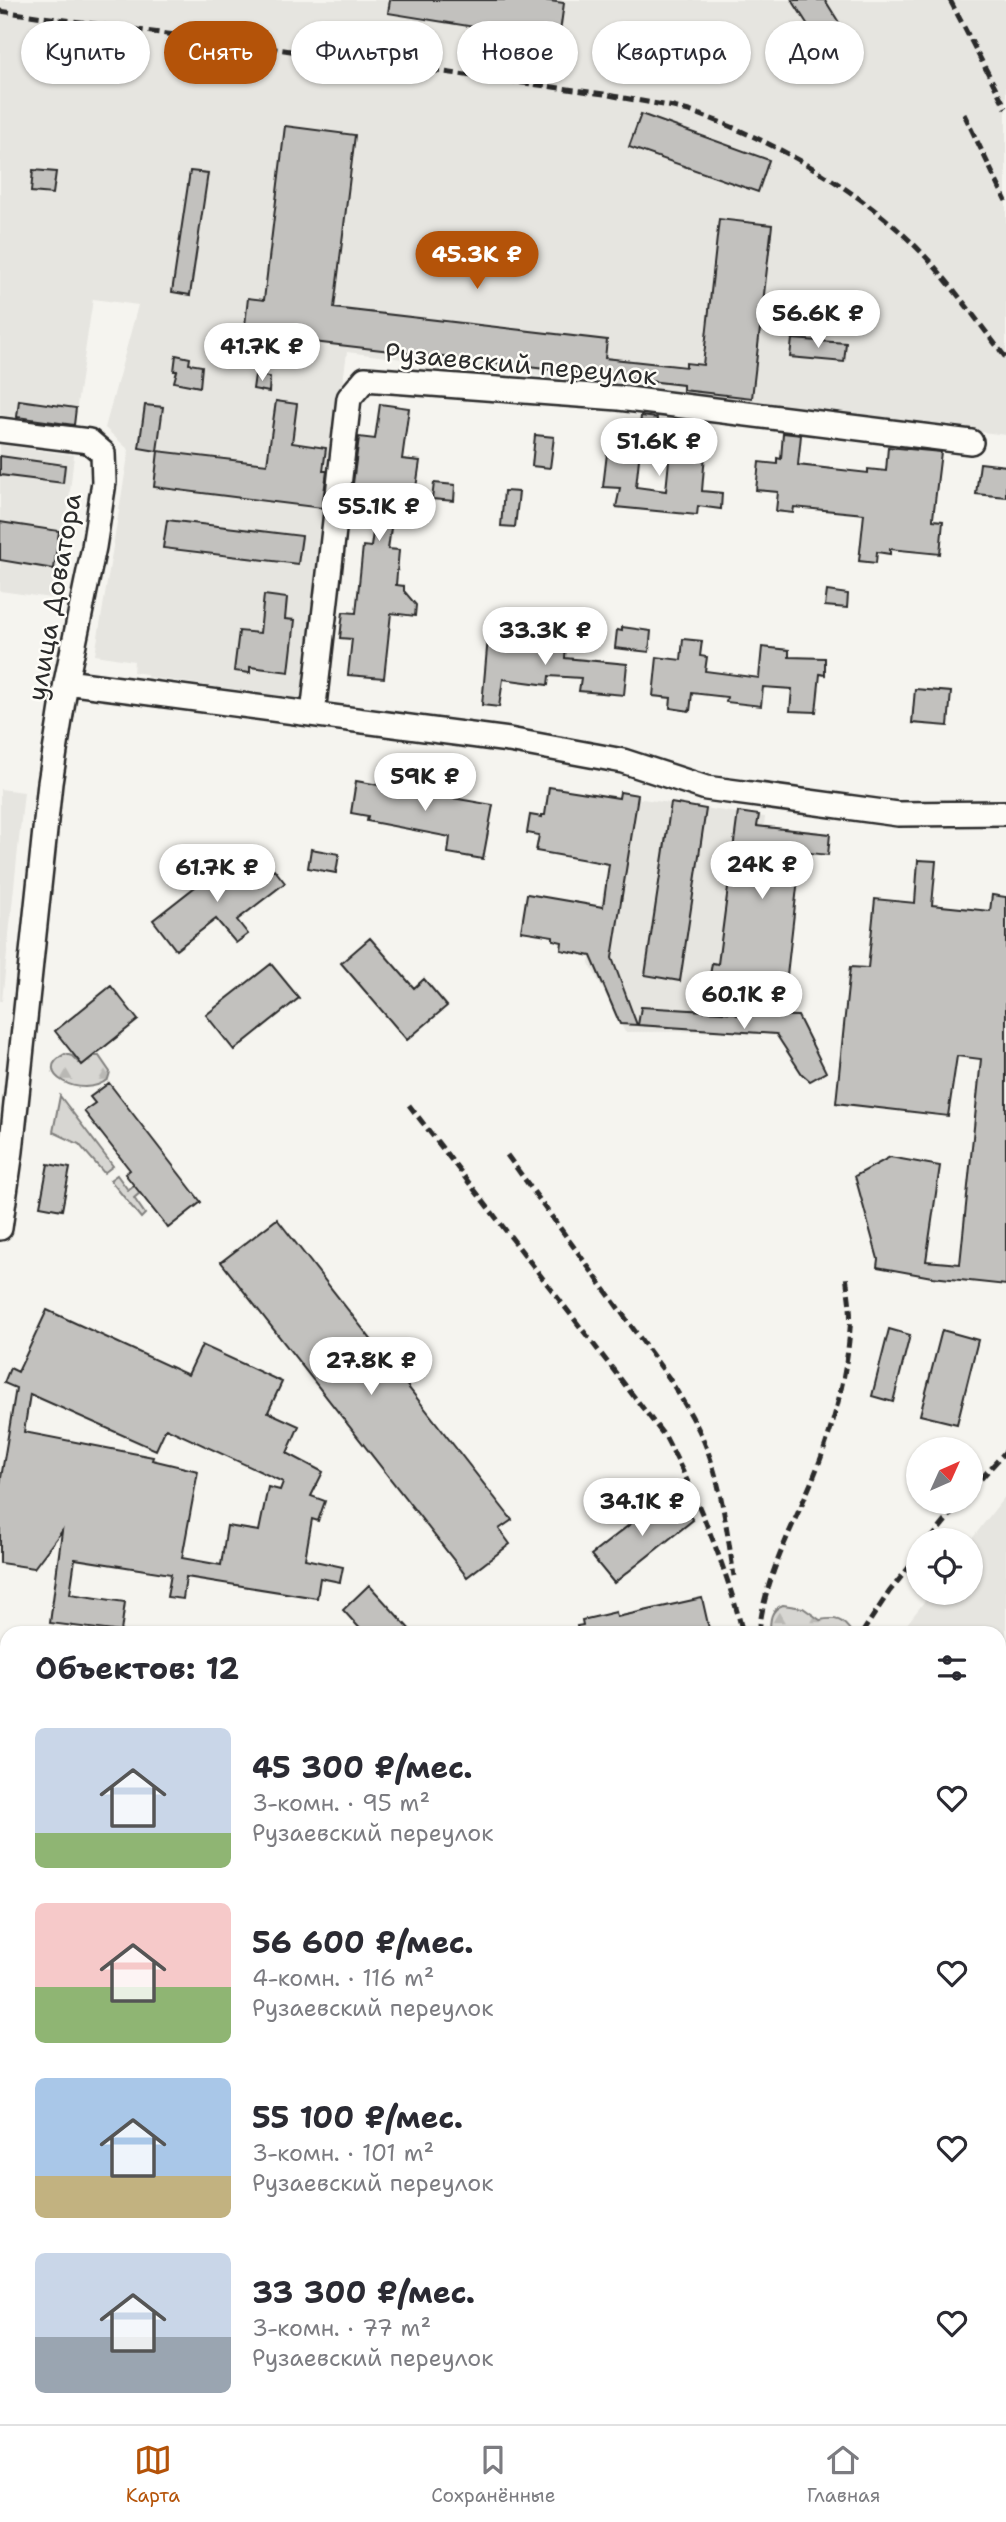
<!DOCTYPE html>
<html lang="ru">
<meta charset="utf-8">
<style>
:root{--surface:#fff;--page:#f7f7f7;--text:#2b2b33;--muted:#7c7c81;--line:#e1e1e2;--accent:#b45309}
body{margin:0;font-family:"Shantell Sans",sans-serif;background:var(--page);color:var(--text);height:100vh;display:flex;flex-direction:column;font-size:26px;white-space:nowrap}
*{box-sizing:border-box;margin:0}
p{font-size:23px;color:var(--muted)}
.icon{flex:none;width:38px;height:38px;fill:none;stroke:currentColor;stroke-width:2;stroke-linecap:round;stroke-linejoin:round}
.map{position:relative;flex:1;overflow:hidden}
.panel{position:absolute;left:0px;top:1626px;width:1006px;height:800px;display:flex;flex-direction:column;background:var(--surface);border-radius:21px 21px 0 0;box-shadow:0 2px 5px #0004}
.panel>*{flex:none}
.banner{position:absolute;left:21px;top:21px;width:964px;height:63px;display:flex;gap:14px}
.needle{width:46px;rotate:45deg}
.buttons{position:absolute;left:906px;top:1437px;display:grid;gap:14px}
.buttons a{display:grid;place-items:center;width:77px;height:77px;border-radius:50%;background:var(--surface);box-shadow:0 2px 5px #0004;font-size:35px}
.price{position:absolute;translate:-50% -60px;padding:0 16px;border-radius:24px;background:#fff;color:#222;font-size:23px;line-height:46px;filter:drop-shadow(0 2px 4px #0008)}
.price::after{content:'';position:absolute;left:50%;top:42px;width:21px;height:16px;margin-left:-10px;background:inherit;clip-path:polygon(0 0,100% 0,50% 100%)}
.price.active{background:var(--accent);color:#fff}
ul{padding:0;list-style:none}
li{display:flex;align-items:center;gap:21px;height:175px;padding:0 35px}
li span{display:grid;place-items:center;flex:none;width:196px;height:140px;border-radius:10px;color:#555}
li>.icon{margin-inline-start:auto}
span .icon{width:84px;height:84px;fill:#fffc;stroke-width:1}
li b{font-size:30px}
h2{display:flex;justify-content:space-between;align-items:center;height:84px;padding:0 35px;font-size:30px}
.chip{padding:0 24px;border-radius:32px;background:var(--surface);box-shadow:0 2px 5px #0004;font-size:24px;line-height:63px}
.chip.active{background:var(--accent);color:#fff}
.tab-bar{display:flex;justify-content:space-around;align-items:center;height:98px;border-top:2px solid var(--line);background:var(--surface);font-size:19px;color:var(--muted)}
.tab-bar a{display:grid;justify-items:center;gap:4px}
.tab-bar .active{color:var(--accent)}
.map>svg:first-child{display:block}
.built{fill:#e6e5e0}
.green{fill:#d7d6d2;stroke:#81807e;stroke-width:2}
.forest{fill:url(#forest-firs);stroke:#81807e;stroke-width:2}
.building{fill:#c2c1be;stroke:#2b2b2b;stroke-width:2;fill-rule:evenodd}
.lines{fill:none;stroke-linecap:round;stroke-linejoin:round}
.minor-casing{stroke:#2b2b2b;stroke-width:28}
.minor{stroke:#fdfcf7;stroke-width:23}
.rail{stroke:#2b2b2b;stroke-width:5;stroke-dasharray:10 5;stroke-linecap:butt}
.labels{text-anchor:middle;stroke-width:5;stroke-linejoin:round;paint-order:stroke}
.street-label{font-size:26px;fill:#2b2b2b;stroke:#fdfcf7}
</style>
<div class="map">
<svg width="1006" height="2424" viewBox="0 0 1006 2424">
<defs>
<pattern id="forest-firs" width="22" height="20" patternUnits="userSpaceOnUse" patternTransform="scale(1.75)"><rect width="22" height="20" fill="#d7d6d2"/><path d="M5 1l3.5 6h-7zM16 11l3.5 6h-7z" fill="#b9b8b4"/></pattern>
</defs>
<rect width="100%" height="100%" fill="#f5f4ef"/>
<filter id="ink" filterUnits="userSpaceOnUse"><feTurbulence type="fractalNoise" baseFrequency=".0143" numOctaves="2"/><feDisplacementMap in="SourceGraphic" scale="14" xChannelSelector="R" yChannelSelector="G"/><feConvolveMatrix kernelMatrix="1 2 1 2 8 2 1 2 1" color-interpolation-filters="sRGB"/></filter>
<g filter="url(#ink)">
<!-- built -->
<path class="built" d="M0,0H1006V435L347,352L326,508L307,700L147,677V674L133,672L134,661L95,655L129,450L105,428L138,305L93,299L74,425L0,415Z
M0,445L74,455L58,599L0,591Z
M0,789L24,792L2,1001H0Z
M622,796L765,817L746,975L774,1031L625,1032L589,963Z
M1006,1495V1940L999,1946V1633H900L931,1593L971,1592V1540Z"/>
<!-- green -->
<path class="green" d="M60,1096L113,1166L104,1173L79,1144L53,1132Z
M117,1175L128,1190L135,1184L141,1192L134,1198L145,1214L141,1218L110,1180Z"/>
<!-- forest -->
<path class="forest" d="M65,1054L72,1056L79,1063L93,1056H99L110,1072L108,1079C82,1101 29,1072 65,1054Z
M783,1605L803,1608L820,1620C836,1617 843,1619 852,1633H770C770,1620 770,1610 783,1605Z
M397,2419V2418L472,2419L470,2424H392Z"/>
<!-- building -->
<path class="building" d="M390,0H543L564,3L557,54L479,42L481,28L388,13Z
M792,0H825L861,58L838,72Z
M641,114L769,160L758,192L629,147Z
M285,126L355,135L334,308L607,340L605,358L686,367V363L703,365L719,219L772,225L752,398L683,390V385L244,334L248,298L264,300Z
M33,170L56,172L53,194L31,192Z
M190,171L208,173L190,295L172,292Z
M792,339L846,343L844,362L790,357Z
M176,355L190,358L189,364L202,366L200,387L174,382L177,371H174Z
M255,375L270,377L269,392L253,389Z
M19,400L76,408L74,425L17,417Z
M276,401L297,404L292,443L326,448L323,471H327L322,508L154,487L158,451L267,464Z
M380,404L409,408L402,459L420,461L416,488L397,486L388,549L399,550L396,585L404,586V591L416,605L415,616L391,613L384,678L348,675L352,639L340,638L343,612L356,613L363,546L371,547L375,517L365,516L368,493L352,491L359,437L375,439Z
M145,405L163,407L157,451L139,448Z
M641,416L657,418L654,452L640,450L636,487L666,491L670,450L705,454L702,491L722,493L721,509L698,506L697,515L616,507L620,488L603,487L608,445L638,448Z
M783,433L801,435L798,465L868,473V469L886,471L888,447L941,452L933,518V520L943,521L940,554L890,549V554L877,552L876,563L859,561L864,514L794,507L793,513L776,511L778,492L756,490L759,462L777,464V458L781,459Z
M535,435L554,437L550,468L532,466Z
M0,456L65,465L63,483L0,475Z
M980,463L1006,466V497L976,494Z
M434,483L455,485L454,501L432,499Z
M504,491L519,492L515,527L501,526Z
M167,520L302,536L298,564L163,548Z
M0,522L59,531L54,569L0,560Z
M827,591L848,594L847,608L825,606Z
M264,595L287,598L285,619L295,620L289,672L250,667V673L234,671L239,631L260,633Z
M622,627L651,631L649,652L615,648L617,630L622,631Z
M547,633L567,635L565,658L627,664L624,695L579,691L581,678L549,676L548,685L503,679L499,707L482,705L488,637L516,639V636L547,640Z
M683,639L702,641L700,656L707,657L705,671L759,678L762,647L789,650V657L825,658V675L820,674L816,712L790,711L792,689L763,687L761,706L726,702L727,697L692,693L690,711L670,708L671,698L653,696L657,657L681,660Z
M915,689L951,692L948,726L912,723Z
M382,765L397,768L395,788L493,805L483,859L448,853L450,837L367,821L368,816L351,813L356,781L379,785Z
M549,787L619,798L620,792L638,795L612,958L637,1025L620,1024L591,956L561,950L562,942L553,940V936L521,931L527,894L603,907L609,864L536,851L539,835L527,833L530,815L542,817V815H545Z
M671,803L706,809L680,981L645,975Z
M738,812L759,815L757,826L830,834L828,855L801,852L786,984L742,979L741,986L709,982L712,963L718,964Z
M311,849L339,854L336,873L308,868Z
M232,858L253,884L274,869L285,883L237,920L248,934L236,943L216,919L176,950L153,920Z
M918,860L936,861L932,905L990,911L992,895L1006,897V1285L932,1277L877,1267L878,1259L855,1176L890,1157L940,1166L926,1261L960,1264L981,1059L957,1056L948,1116L836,1103L850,967L868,968L875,899L915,903Z
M370,938L414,988L424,979L447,1006L407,1040L341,963Z
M271,964L299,998L234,1050L206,1015Z
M111,986L138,1020L82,1065L55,1031Z
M641,1007L738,1013L737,1015L798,1016L826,1072L810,1081L802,1074L776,1034L638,1025Z
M109,1083L201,1202L168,1228L125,1174L130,1170L84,1111L95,1103L90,1097Z
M48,1164L70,1168L62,1210L40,1206Z
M277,1219L512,1520L499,1529L510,1544L467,1577L221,1262Z
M47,1310L188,1375L202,1345L282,1382L268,1412L299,1426L287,1453L323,1472L311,1496L325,1501L318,1521L312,1519L305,1559L343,1567L340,1582L320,1578L317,1598L186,1577L183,1599L167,1597L171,1574L75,1559L70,1594L125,1602L121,1632L50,1623L62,1531L34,1568L0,1563V1484L16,1388L4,1383L10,1368L18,1372ZM30,1394L156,1450L166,1428L283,1482L280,1490L268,1487L259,1531L227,1526L221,1565L182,1558L198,1471L152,1460L153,1457L24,1432Z
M889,1329L910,1335L893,1402L872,1396Z
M942,1330L978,1340L957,1424L920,1415Z
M671,1492L693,1520L614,1583L591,1555Z
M369,1585L413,1633H364L343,1610Z
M702,1598L710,1633H578L577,1626L583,1625L582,1620L616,1612L617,1617Z"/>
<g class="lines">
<defs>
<path id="minor" d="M0,430L89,441L103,453L104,482L94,547L66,682L50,783L11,1151L0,1228
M66,682L509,740L623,761L706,788L898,814L1006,813
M313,714L349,398L365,379L619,398L971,442
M999,2198L1006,2193
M707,2424L713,2418"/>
</defs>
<!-- minor casing -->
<use href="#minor" class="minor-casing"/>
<!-- minor -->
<use href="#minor" class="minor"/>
<!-- rail -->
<path class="rail" d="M950,0L1006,108
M0,11L604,94C635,101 669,104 698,114C781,143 876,199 934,266C959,295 982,327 1006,358
M964,114L1006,201
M409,1105L666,1438C699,1501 725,1564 743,1633
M507,1155L669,1378C682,1400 696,1421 705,1444C722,1486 727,1532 734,1576
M971,1490L1006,1451
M930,1540L961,1502
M759,1633C765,1570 801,1514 822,1455C836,1416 847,1371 850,1329C852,1312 848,1293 846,1275
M862,1633L889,1592L919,1555
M999,1819L1006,1813
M999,1853L1006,1849
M167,2424L171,2418
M198,2424L203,2418
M324,2424L331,2418
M379,2424L383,2418
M481,2424L483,2418
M498,2424L500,2418"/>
</g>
</g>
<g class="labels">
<!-- street labels -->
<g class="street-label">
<text transform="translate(521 364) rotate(5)" y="9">Рузаевский переулок</text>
<text transform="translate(54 597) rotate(-80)" y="9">улица Доватора</text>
</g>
</g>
</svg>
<div class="buttons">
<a><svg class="needle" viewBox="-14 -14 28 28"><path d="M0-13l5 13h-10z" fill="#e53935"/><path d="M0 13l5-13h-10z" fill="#7c7c81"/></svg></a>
<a><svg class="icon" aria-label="locate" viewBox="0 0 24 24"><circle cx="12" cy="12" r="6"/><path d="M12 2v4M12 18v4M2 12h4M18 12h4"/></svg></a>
</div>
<b class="price active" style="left:477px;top:291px">45.3K ₽</b>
<b class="price" style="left:818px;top:350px">56.6K ₽</b>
<b class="price" style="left:262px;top:383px">41.7K ₽</b>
<b class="price" style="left:659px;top:478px">51.6K ₽</b>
<b class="price" style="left:379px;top:543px">55.1K ₽</b>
<b class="price" style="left:545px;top:667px">33.3K ₽</b>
<b class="price" style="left:425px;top:813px">59K ₽</b>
<b class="price" style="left:762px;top:901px">24K ₽</b>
<b class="price" style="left:217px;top:904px">61.7K ₽</b>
<b class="price" style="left:744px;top:1031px">60.1K ₽</b>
<b class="price" style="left:371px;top:1397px">27.8K ₽</b>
<b class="price" style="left:642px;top:1538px">34.1K ₽</b>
<div class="banner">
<a class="chip">Купить</a>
<a class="chip active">Снять</a>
<a class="chip">Фильтры</a>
<a class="chip">Новое</a>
<a class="chip">Квартира</a>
<a class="chip">Дом</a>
</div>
<section class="panel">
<h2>Объектов: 12<svg class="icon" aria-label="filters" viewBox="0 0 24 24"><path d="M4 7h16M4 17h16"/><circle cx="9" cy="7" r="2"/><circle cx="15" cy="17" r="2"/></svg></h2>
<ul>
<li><span style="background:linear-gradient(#c9d6e8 75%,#8fb573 0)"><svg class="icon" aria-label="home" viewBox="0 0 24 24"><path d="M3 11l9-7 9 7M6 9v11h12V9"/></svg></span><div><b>45 300 ₽/мес.</b><p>3-комн. · 95 m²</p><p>Рузаевский переулок</p></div><svg class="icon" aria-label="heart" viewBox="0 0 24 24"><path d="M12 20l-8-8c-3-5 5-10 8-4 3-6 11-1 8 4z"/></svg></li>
<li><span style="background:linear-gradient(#f6c9c9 60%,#8fb573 0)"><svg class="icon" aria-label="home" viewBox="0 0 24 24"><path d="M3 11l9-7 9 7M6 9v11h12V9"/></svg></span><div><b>56 600 ₽/мес.</b><p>4-комн. · 116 m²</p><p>Рузаевский переулок</p></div><svg class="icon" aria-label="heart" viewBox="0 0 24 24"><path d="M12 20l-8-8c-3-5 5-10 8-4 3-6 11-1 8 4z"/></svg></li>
<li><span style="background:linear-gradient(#a9c7e8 70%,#c2b280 0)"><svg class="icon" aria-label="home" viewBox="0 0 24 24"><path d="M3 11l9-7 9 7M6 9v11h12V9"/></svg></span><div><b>55 100 ₽/мес.</b><p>3-комн. · 101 m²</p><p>Рузаевский переулок</p></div><svg class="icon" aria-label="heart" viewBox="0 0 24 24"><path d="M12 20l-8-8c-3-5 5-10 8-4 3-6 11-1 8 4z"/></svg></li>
<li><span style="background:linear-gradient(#c9d6e8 60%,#9aa5b1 0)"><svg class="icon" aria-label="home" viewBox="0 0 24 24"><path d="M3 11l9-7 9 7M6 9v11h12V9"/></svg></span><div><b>33 300 ₽/мес.</b><p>3-комн. · 77 m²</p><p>Рузаевский переулок</p></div><svg class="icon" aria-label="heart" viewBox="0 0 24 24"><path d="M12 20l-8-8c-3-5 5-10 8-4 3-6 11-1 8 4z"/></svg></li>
</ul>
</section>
</div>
<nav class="tab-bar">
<a class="active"><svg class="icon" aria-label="map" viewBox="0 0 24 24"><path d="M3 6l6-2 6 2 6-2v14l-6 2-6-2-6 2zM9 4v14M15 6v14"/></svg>Карта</a>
<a><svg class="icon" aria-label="saved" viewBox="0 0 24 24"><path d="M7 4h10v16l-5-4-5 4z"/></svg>Сохранённые</a>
<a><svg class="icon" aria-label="home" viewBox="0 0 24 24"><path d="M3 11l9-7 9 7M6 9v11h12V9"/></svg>Главная</a>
</nav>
